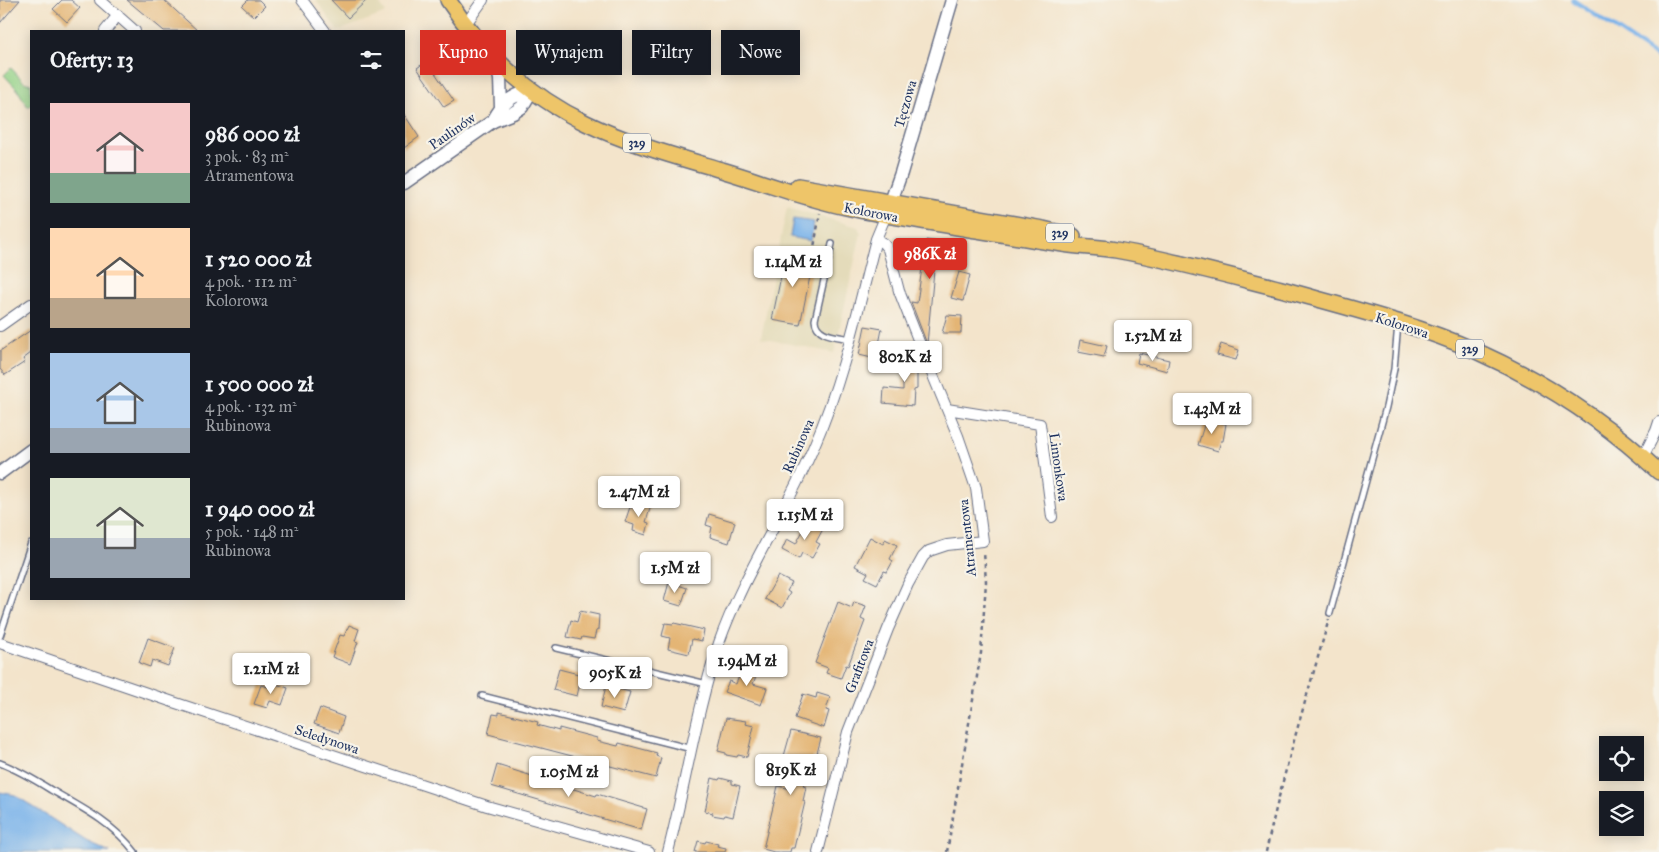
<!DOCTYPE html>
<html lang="pl">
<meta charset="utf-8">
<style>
:root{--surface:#171b24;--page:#20242c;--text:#f1f3f6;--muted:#9ea1a6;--accent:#d93025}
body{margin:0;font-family:"IM FELL Great Primer",serif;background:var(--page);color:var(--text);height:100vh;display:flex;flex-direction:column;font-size:19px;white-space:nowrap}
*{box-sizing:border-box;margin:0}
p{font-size:16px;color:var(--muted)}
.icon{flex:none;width:28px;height:28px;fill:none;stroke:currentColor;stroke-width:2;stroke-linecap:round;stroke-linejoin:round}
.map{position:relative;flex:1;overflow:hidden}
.panel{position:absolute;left:30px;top:30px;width:375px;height:570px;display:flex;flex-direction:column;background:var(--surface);border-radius:0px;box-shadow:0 2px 12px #0003}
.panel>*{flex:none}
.banner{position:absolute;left:420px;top:30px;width:475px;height:45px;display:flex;gap:10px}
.controls{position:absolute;left:1599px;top:736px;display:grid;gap:10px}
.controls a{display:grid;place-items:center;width:45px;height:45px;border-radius:0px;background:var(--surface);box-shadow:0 2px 12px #0003;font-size:25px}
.price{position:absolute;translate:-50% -42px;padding:0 11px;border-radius:5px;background:#fff;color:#222;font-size:16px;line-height:32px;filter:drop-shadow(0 1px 2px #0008)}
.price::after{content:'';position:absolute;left:50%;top:30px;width:15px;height:11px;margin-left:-8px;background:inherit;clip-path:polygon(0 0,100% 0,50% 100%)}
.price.active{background:var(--accent);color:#fff}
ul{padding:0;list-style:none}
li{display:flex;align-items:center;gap:15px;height:125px;padding:0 20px}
li span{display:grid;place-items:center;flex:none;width:140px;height:100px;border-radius:0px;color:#555}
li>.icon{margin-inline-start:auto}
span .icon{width:60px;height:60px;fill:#fffc;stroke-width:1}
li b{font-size:21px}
h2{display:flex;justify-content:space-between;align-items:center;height:60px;padding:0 20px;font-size:21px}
.pill{padding:0 18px;border-radius:0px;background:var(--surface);box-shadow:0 2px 12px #0003;font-size:18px;line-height:45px}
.pill.active{background:var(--accent);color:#fff}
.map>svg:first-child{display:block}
.built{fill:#e4dbba}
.green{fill:#94d288;stroke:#588073}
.water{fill:#79b2ea;stroke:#4a70a4}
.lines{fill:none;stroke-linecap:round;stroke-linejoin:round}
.stream{stroke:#79b2ea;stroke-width:4}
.building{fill:#e4b574}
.service-casing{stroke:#676e84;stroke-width:8}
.minor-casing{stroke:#676e84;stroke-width:12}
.tertiary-casing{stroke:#676e84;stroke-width:15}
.primary-casing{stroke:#676e84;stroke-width:18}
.path{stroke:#676e84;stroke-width:2.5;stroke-dasharray:4 4;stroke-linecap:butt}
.service{stroke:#fff;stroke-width:5}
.minor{stroke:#fff;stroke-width:10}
.tertiary{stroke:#fff;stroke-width:12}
.primary{stroke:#eec569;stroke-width:15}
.labels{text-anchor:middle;stroke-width:4.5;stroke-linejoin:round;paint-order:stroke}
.shield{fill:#f7f3e8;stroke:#5d6a87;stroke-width:1}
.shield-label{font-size:12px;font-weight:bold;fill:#1b2f5e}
.street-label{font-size:14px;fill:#1b2f5e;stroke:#f7f3e8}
</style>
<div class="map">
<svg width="1659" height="852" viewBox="0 0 1659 852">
<rect width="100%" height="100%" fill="#f7f3e8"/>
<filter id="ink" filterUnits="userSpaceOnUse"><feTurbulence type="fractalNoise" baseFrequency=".02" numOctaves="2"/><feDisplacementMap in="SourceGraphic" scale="10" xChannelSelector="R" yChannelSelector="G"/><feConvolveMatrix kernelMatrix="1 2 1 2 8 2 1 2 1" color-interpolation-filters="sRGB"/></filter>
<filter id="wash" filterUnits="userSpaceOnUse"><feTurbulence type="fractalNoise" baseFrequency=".0096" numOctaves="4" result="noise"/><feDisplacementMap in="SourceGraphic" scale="20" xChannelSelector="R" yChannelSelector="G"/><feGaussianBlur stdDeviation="1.12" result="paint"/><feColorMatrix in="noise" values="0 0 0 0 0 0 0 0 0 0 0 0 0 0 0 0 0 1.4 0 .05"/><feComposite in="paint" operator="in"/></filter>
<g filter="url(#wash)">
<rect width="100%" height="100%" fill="#f3e4cb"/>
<!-- built -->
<path class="built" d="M316,0H377L386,13L338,31Z
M787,207L858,227L861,233L834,353L761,338Z"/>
<!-- green -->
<path class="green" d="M11,68L24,82L31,84V105L28,107L17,89L4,75Z"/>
<!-- water -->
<path class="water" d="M793,219L814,222L811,241L790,237Z
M0,792L15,795L86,841L110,852H0Z"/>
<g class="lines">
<!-- stream -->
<path class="stream" d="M1573,0L1659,58"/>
</g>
<g id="blocks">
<!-- building -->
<path class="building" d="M0,0H20L0,23Z
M62,0H71L80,8L67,22L53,9Z
M127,0H164L198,31H164Z
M248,0H259L265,6L254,17L242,6Z
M331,0H367L348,18Z
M427,61L454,101L444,107L417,68Z
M404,114L419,137L404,148Z
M926,240L954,244L952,263L935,260L927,344L911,302L917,303Z
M786,252L814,257L800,325L772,320Z
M959,272L970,275L963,301L951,298Z
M947,315L962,316L961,333H942Z
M865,326L882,329L876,359L859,355Z
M31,330V353L23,359L25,362L5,375L0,369V351Z
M1080,340L1107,346L1104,357L1078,352Z
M1221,344L1239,350L1236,360L1217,355Z
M913,348L917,365V389L914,390L913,406L883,403L884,388L903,390V365H907L903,350Z
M1139,353L1169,360L1167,371L1137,363Z
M1206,419L1226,424L1223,441H1221L1218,451L1198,445Z
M638,501L651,505L646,522L649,523L646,535L633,531L634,525L625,522L630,507L636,509Z
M709,514L735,522L729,543L710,537L712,527L706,525Z
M809,519L824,527L816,542L820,544L812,558L802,553L799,559L782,550L787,539L796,544Z
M870,537L883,544L885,539L897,545L890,559L893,561L887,572L884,571L877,584L865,578L868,573L855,566Z
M687,560L702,564L698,576L683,572Z
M778,576L792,583L787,591L790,593L782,608L765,599Z
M669,582L687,588L681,606L664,601Z
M838,602L852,608L854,602L866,606L861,619L865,621L848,666L846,665L841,678L826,673L828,668L815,663Z
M580,611L599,615L598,630L596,631L594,639L582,637L581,640L567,637L571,620L577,622Z
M665,623L673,624L674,623L704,630L702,641L692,639L689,654L668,649L670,638L662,636Z
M349,625L359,629L355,641L358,642L350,664L332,657L340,635L344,636Z
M148,638L175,648L168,666L152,660L150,667L139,663Z
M743,666L758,671L753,684L767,688L761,705L724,692L729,681L736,684Z
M559,669L582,675L577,696L553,690Z
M270,682L288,688L282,705L270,701L267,708L254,704L261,685L268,687Z
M606,686L630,692L624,713L601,707Z
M817,693L830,697L826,710L829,711L824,728L795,718L803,694L816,698Z
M320,708L344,717L339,733L314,724Z
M499,712L538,722L537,725L559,731V728L597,738V741L618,746L619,743L657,753L656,756L661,758L656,778L488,734L493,714L499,715Z
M726,718L746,721L745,724L754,726L747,757L738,755L737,757L726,755V753L718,751Z
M791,731L821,738L816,757L813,756L803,786L806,787L803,801L805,802L794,848H791L790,852H774L763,849L778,786L791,789L797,760L784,756Z
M497,765L596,796L597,794L647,809L641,830L491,786Z
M712,778L719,780L720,778L732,781V784L740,786L733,817L725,815L724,817L712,815L713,813L705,811Z
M698,841L705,843L706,841L718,844L717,846L726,848L725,852H695Z"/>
</g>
</g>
<g filter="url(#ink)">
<use href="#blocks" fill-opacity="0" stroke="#676e84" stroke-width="1"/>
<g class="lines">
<defs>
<path id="service" d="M832,244L815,320C816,336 837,336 850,339
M1330,613L1386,407L1394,369L1398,324
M0,636L31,543
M556,648L707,684
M482,696L692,749
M0,763C18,770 35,780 51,790C81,807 114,824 135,852"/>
<path id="minor" d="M100,0L135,31
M302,0L325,31
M465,25L483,0
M105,31L118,15
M0,326L31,304
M947,409L1040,424L1052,517
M1643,457L1656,431L1659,422
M0,643L173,702L487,806L649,852
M668,852C686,783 696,711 719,643C743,574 786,513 814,446C843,380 858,309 876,239L886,215
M818,852L848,732L888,629L908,584L923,557L929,551L947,545L983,541L976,488L958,436L917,337L899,291L888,249L883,243L876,239"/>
<path id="tertiary" d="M495,59L500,79L501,107
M493,121C504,101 511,96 532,90
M404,183L493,121L513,113L522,107L532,90
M888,210L901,173L952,0
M0,473L31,450"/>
<path id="primary" d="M448,0C482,52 529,96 586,123C629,144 678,157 725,171C765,183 804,198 846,207C885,216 925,221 964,228C997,233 1030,239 1063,244C1081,247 1099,247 1116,250C1173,260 1230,276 1285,290C1349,308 1415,324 1476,351C1543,381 1606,422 1659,472
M798,186L1043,229L1073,236"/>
</defs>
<!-- service casing -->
<use href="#service" class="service-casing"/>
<!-- minor casing -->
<use href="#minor" class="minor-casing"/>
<!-- tertiary casing -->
<use href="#tertiary" class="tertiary-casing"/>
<!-- primary casing -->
<use href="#primary" class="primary-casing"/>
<!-- path -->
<path class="path" d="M813,253L820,213
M947,852L981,653L986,582L984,552
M1266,852C1283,773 1307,696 1329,619"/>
<!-- service -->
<use href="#service" class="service"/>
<!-- minor -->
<use href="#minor" class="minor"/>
<!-- tertiary -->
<use href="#tertiary" class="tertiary"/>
<!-- primary -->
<use href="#primary" class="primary"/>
</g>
</g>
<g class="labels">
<!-- shield labels -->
<g class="shield">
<rect x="623" y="133.5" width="28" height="19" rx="4"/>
<rect x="1046" y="223.5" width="28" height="19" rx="4"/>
<rect x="1456" y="339.5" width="28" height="19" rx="4"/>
</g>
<g class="shield-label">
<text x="637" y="147">329</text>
<text x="1060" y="237">329</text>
<text x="1470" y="353">329</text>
</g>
<!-- street labels -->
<g class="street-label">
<text transform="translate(905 104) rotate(-74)" y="5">Tęczowa</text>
<text transform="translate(452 131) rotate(-35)" y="5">Paulinów</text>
<text transform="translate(871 212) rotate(11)" y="5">Kolorowa</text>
<text transform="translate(1402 325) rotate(18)" y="5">Kolorowa</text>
<text transform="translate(798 446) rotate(-66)" y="5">Rubinowa</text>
<text transform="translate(1059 467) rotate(82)" y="5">Limonkowa</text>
<text transform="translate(967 538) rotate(-96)" y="5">Atramentowa</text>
<text transform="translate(859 666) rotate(-69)" y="5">Grafitowa</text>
<text transform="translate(327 739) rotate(18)" y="5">Seledynowa</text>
</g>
</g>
</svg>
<div class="controls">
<a><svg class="icon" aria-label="locate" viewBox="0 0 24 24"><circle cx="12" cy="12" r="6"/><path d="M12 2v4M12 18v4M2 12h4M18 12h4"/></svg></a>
<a><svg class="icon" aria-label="layers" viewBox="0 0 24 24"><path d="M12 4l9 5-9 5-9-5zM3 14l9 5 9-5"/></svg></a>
</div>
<b class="price active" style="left:930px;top:280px">986K zł</b>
<b class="price" style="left:793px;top:288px">1.14M zł</b>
<b class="price" style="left:1153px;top:362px">1.52M zł</b>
<b class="price" style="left:905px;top:383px">802K zł</b>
<b class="price" style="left:1212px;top:435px">1.43M zł</b>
<b class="price" style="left:639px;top:518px">2.47M zł</b>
<b class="price" style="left:805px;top:541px">1.15M zł</b>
<b class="price" style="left:675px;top:594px">1.5M zł</b>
<b class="price" style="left:747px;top:687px">1.94M zł</b>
<b class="price" style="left:271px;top:695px">1.21M zł</b>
<b class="price" style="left:615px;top:699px">905K zł</b>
<b class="price" style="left:791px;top:796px">819K zł</b>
<b class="price" style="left:569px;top:798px">1.05M zł</b>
<div class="banner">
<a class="pill active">Kupno</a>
<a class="pill">Wynajem</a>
<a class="pill">Filtry</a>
<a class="pill">Nowe</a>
</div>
<section class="panel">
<h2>Oferty: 13<svg class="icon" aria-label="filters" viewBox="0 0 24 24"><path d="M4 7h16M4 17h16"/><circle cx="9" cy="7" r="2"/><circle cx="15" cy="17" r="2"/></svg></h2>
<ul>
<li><span style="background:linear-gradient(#f6c9c9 70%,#7fa58c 0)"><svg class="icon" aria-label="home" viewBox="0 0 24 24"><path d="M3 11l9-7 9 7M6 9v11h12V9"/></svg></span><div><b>986 000 zł</b><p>3 pok. · 83 m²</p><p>Atramentowa</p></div></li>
<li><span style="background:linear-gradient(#ffd9b3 70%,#b9a48a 0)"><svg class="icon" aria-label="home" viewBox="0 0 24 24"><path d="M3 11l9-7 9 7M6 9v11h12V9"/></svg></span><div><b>1 520 000 zł</b><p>4 pok. · 112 m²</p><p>Kolorowa</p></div></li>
<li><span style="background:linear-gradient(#a9c7e8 75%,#9aa5b1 0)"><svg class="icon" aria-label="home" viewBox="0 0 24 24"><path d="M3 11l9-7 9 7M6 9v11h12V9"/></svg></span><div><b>1 500 000 zł</b><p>4 pok. · 132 m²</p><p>Rubinowa</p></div></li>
<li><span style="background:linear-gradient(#dfe7d0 60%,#9aa5b1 0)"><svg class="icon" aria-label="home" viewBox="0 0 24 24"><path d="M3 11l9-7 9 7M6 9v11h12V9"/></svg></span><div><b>1 940 000 zł</b><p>5 pok. · 148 m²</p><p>Rubinowa</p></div></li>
</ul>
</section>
</div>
